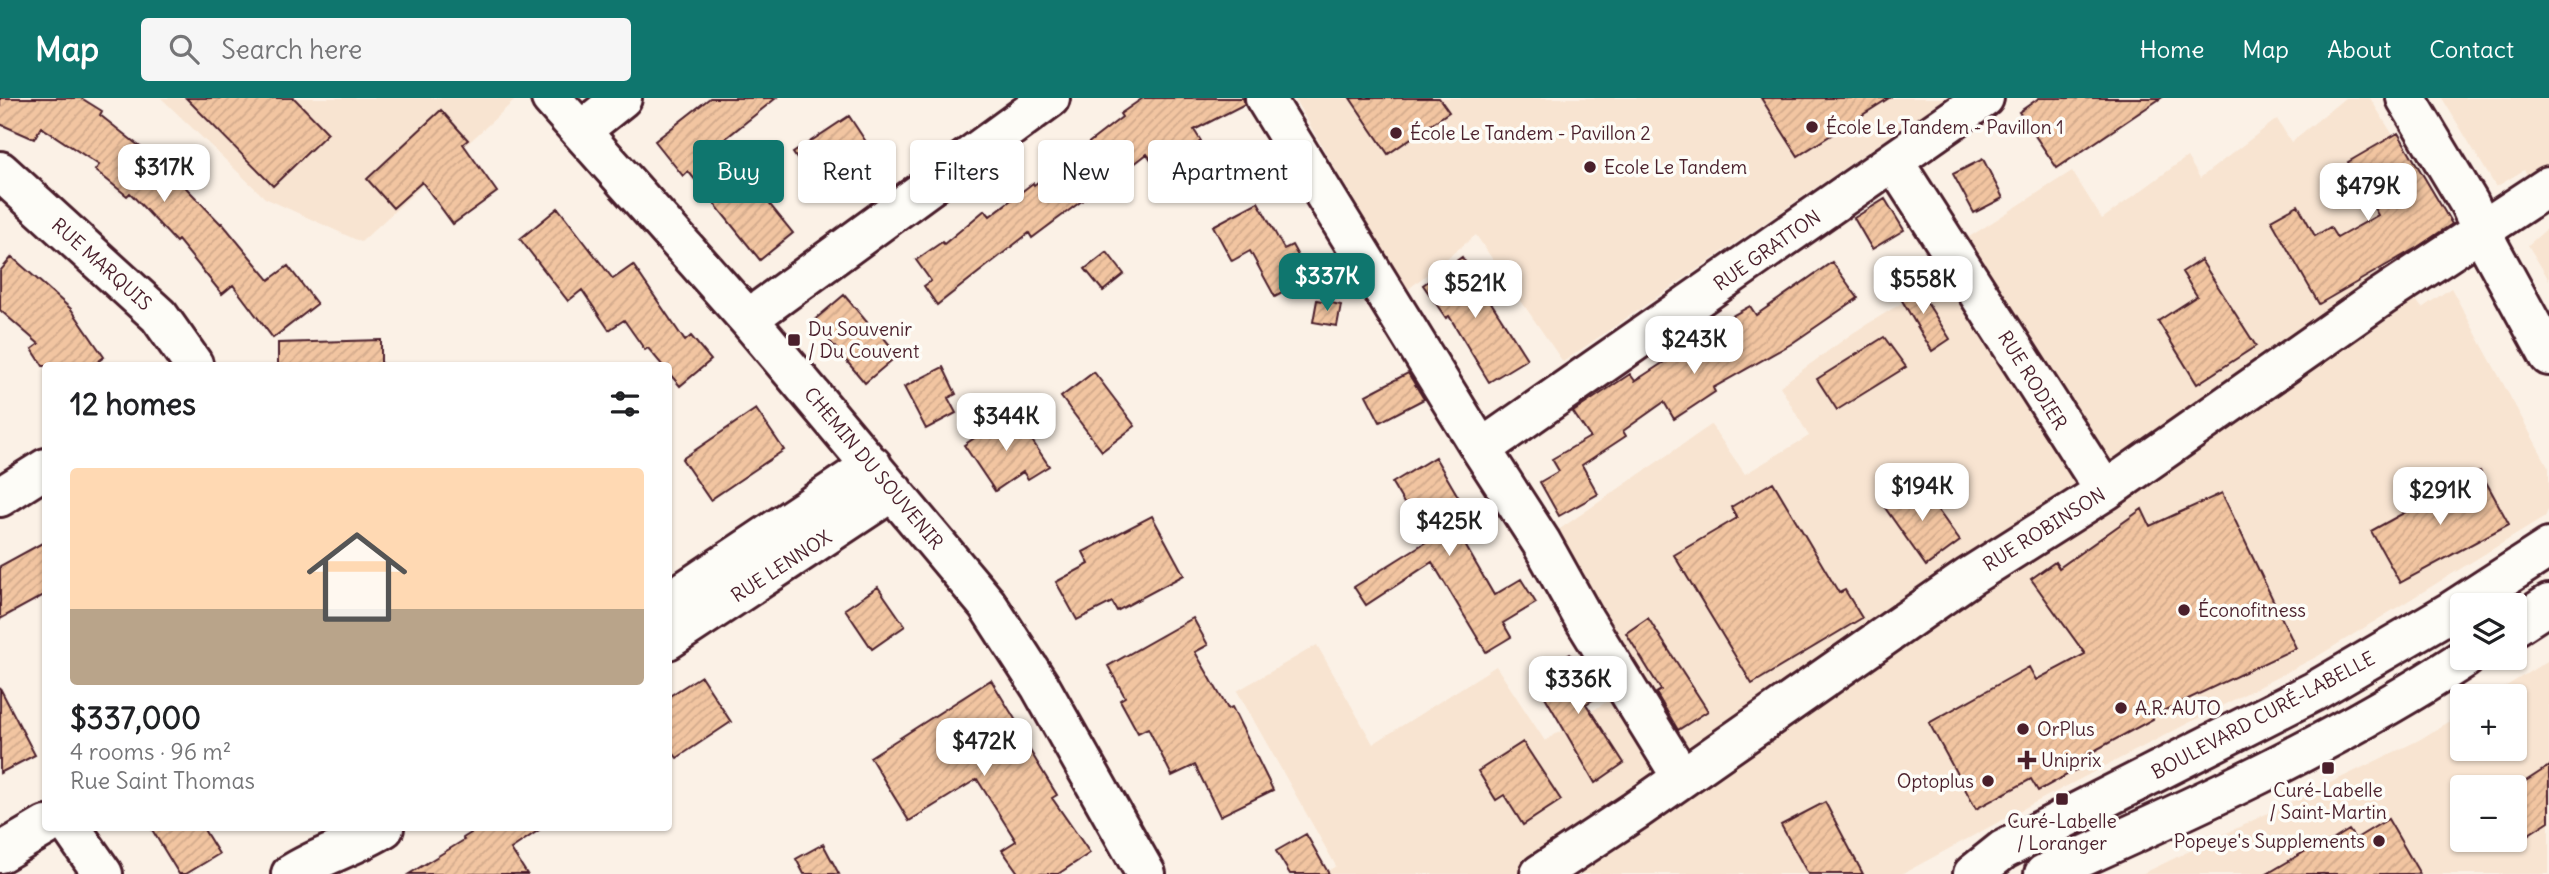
<!DOCTYPE html>
<meta charset="utf-8">
<style>
:root{--surface:#fff;--page:#f6f6f6;--text:#202124;--muted:#757577;--line:#e0e0e0;--accent:#0f766e}
body{margin:0;font-family:Delius,sans-serif;background:var(--page);color:var(--text);height:100vh;display:flex;flex-direction:column;font-size:26px;white-space:nowrap}
*{box-sizing:border-box;margin:0}
p{font-size:23px;color:var(--muted)}
.icon{flex:none;width:38px;height:38px;fill:none;stroke:currentColor;stroke-width:2;stroke-linecap:round;stroke-linejoin:round}
.map{position:relative;flex:1;overflow:hidden}
.panel{position:absolute;left:42px;top:264px;width:630px;height:469px;display:flex;flex-direction:column;background:var(--surface);border-radius:7px;box-shadow:0 2px 5px #0004}
.panel>*{flex:none}
.top-card{position:absolute;left:693px;top:42px;width:665px;height:63px;display:flex;gap:14px}
.controls{position:absolute;left:2450px;top:495px;display:grid;gap:14px}
.controls a{display:grid;place-items:center;width:77px;height:77px;border-radius:7px;background:var(--surface);box-shadow:0 2px 5px #0004;font-size:35px}
.price{position:absolute;translate:-50% -60px;padding:0 16px;border-radius:14px;background:#fff;color:#222;font-size:23px;line-height:46px;filter:drop-shadow(0 2px 4px #0008)}
.price::after{content:'';position:absolute;left:50%;top:42px;width:21px;height:16px;margin-left:-10px;background:inherit;clip-path:polygon(0 0,100% 0,50% 100%)}
.price.selected{background:var(--accent);color:#fff}
ul{padding:0;list-style:none}
li{display:grid;align-content:center;gap:14px;height:371px;padding:0 28px}
li+li{border-top:2px solid var(--line)}
li span{display:grid;place-items:center;height:217px;border-radius:7px;color:#555}
li>.icon{margin-inline-start:auto}
span .icon{width:126px;height:126px;fill:#fffc;stroke-width:1}
li b{font-size:30px}
h2{display:flex;justify-content:space-between;align-items:center;height:84px;padding:0 28px;font-size:30px}
.tag{padding:0 24px;border-radius:7px;background:var(--surface);box-shadow:0 2px 5px #0004;font-size:24px;line-height:63px}
.tag.selected{background:var(--accent);color:#fff}
header{display:flex;align-items:center;gap:42px;box-sizing:border-box;height:98px;padding:0 35px;background:var(--accent);color:#fff}
header strong{font-size:33px}
nav{display:flex;gap:38px;margin-inline-start:auto;font-size:24px}
.search{width:490px;height:63px;background:var(--page);display:flex;align-items:center;gap:18px;box-sizing:border-box;padding:0 24px;border-radius:7px;color:var(--muted);font-size:26px}
.map>svg:first-child{display:block}
.built{fill:#f8e4d1;fill-rule:evenodd}
.building{fill:url(#building-hatch);stroke:#4a1f2b;stroke-width:2}
.lines{fill:none;stroke-linecap:round;stroke-linejoin:round}
.minor-casing{stroke:#4a1f2b;stroke-width:44}
.major-casing{stroke:#4a1f2b;stroke-width:44}
.minor{stroke:#fdfcf7;stroke-width:38}
.major{stroke:#fdfcf7;stroke-width:38}
.poi-dot{fill:#4a1f2b;stroke:#fdfcf7;stroke-width:2.5}
.labels{text-anchor:middle;stroke-width:7;stroke-linejoin:round;paint-order:stroke}
.poi-label{font-size:19px;fill:#4a1f2b;stroke:#fdfcf7;text-anchor:start}
.street-label{font-size:19px;fill:#4a1f2b;stroke:#fdfcf7}
</style>
<header>
<strong>Map</strong>
<div class="search"><svg class="icon" aria-label="search" viewBox="0 0 24 24"><circle cx="10" cy="10" r="6"/><path d="M15 15l6 6"/></svg>Search here</div>
<nav><a>Home</a><a>Map</a><a>About</a><a>Contact</a></nav>
</header>
<div class="map">
<svg width="2549" height="776" viewBox="0 0 2549 776">
<defs>
<pattern id="building-hatch" width="6" height="6" patternUnits="userSpaceOnUse" patternTransform="scale(1.75)"><rect width="6" height="6" fill="#f2c5a1"/><path d="M-1 1l2-2M0 6l6-6M5 7l2-2" fill="none" stroke="#d1a98b"/></pattern>
</defs>
<rect width="100%" height="100%" fill="#fbf1e6"/>
<filter id="ink" filterUnits="userSpaceOnUse"><feTurbulence type="fractalNoise" baseFrequency=".0143" numOctaves="2"/><feDisplacementMap in="SourceGraphic" scale="14" xChannelSelector="R" yChannelSelector="G"/><feConvolveMatrix kernelMatrix="1 2 1 2 8 2 1 2 1" color-interpolation-filters="sRGB"/></filter>
<g filter="url(#ink)">
<!-- built -->
<path class="built" d="M161,0H510L514,3L361,144L265,100Z
M1294,0H1946L1563,264L1476,137L1406,193Z
M2345,0H2370L2443,118L2384,158L2422,210L2451,190L2549,370V410L2545,419L2318,558L2032,706L1902,776H1323L1336,768L1237,593L1317,547L1373,646L1496,568L1545,643L1628,590L1541,444L1711,327L1745,376L1809,338L1780,288L1853,235L1944,179L1941,157L2072,73L2102,121L2187,59L2200,80L2277,21L2291,44Z
M2442,0H2549V114L2524,72L2496,89Z
M2549,129V182L2528,147Z
M2549,562V776H2142L2419,642L2462,615V651H2515V598H2490ZM2462,690H2515V742H2462Z"/>
<!-- building -->
<path class="building" d="M0,0H81L102,13L100,17L168,71L221,126L222,125L269,182L288,168L317,206L273,240L233,187L222,196L178,142L176,144L130,95L127,98L95,72L99,67L41,29L34,41L0,26Z
M186,0H294L328,35L273,88Z
M710,0H776L720,45L793,135L760,162L688,73L683,78L655,43Z
M1143,0H1243L1245,6L1194,32L1201,43L1159,73L1147,56L1093,98L1091,96L1032,140L1029,135L937,207L924,188L931,183L916,162L942,144L944,146L985,112L990,118L1033,85L1034,87L1122,19L1120,16Z
M1350,0H1439L1449,14L1388,56Z
M1761,0H1889L1798,58Z
M2039,0H2161L2057,70L2019,14Z
M441,12L468,42L463,46L497,94L453,126L422,84L393,110L367,81Z
M849,18L876,59L821,96L793,55Z
M2398,35L2452,126L2416,150L2319,206L2271,122L2298,107L2315,138L2330,129L2337,140L2378,117L2348,64Z
M1983,61L2003,100L1974,115L1953,76Z
M1885,101L1904,132L1872,151L1854,120Z
M1258,104L1284,151L1292,147L1310,180L1275,199L1250,153L1232,163L1213,128Z
M558,110L613,181L633,167L685,243L691,238L711,262L680,288L668,274V268H663L648,250L645,252L624,222L609,232L582,192L568,203L520,141Z
M1107,154L1124,176L1103,193L1085,171Z
M12,159L71,211L104,259L92,268H43L32,251L39,246L0,212V173Z
M1462,159L1527,261L1489,284L1449,218L1446,220L1423,187Z
M2201,162L2256,248L2197,286L2158,223L2197,198L2182,174Z
M1832,164L1858,200L1791,246L1713,290L1715,294L1674,321L1664,304L1623,333L1626,338L1582,367L1598,396L1559,418L1540,384L1559,373L1552,361L1590,339L1573,314L1630,276L1635,283L1710,234L1708,231L1750,208L1756,217Z
M1914,184L1950,241L1932,253L1897,194Z
M844,197L877,236L879,234L898,257L865,285L813,223Z
M1317,202L1341,207L1337,228L1313,224Z
M1884,239L1906,269L1837,312L1817,281Z
M381,242V268H278V245Z
M943,269L956,296L948,300L956,315L926,331L904,289Z
M1094,274L1135,328L1102,353L1061,299Z
M1408,275L1424,301L1380,324L1366,297Z
M756,311L784,352L710,402L682,361Z
M1013,314L1049,368L1028,381L1023,374L995,393L964,347Z
M1435,359L1473,424L1457,433L1494,497L1521,481L1536,505L1503,525L1511,539L1486,554L1432,464L1366,507L1354,489L1429,442L1407,405L1405,407L1392,385Z
M2480,373L2509,426L2400,485L2371,433Z
M1917,383L1960,443L1926,468L1883,407Z
M1773,384L1839,495L1845,492L1862,520L1752,586L1674,457L1737,420L1731,409Z
M2222,395L2296,550L2152,618L2153,621L2081,660L2085,667L2038,693L2031,681L1976,711L1929,625L2029,569L2036,582L2085,556L2031,481L2055,464L2059,470L2142,411L2150,428Z
M1152,418L1184,477L1117,513L1112,504L1077,522L1056,484L1089,466L1083,454Z
M46,443V496L0,521V468Z
M878,489L905,528L872,551L845,511Z
M1193,520L1208,547L1195,554L1228,611L1232,609L1273,692L1220,718L1195,667L1172,678L1148,630L1138,635L1120,602L1125,599L1108,568Z
M1648,520L1708,613L1678,632L1656,595L1661,592L1626,535Z
M1570,556L1596,600L1586,606L1624,665L1595,685L1533,578Z
M701,578L731,624L677,660L668,648V599Z
M991,582L1029,644L1026,646L1057,697L1052,700L1090,755L1058,776H1019L1002,752L1016,743L977,681L909,723L870,659Z
M0,590L35,657L0,675Z
M1523,644L1561,702L1523,727L1504,697L1496,702L1478,673Z
M2549,668V723L2515,745V690Z
M1825,704L1863,776H1808L1781,727Z
M2388,721L2420,776H2267L2311,750L2313,754L2349,732L2355,741Z
M151,730H203L219,756L186,776H179Z
M479,730H542L511,751L527,776H409L464,742L463,740Z
M1306,736L1329,776H1290L1276,753Z
M823,746L839,776H804L796,761Z"/>
<g class="lines">
<defs>
<path id="minor" d="M551,0L748,221L987,506L1040,588L1146,776
M1265,0L1481,351L1541,444L1584,521L1682,680
M582,32L622,0
M1894,64L2105,393
M0,73L159,218L193,266L192,268
M748,221L1050,0
M1481,351L1984,0
M0,399L46,370
M668,504L872,367
M668,542L893,393
M71,730L103,776
M0,755L46,728
M291,776C320,757 354,749 384,730
M1540,776L1635,713L1969,479L2105,393L2381,199L2549,88"/>
<path id="major" d="M2406,0L2469,105L2490,150L2549,258
M2515,528L2549,506
M1973,776L2003,752L2315,593L2450,514L2549,450
M2044,776C2188,712 2332,647 2465,560"/>
</defs>
<!-- minor casing -->
<use href="#minor" class="minor-casing"/>
<!-- major casing -->
<use href="#major" class="major-casing"/>
<!-- minor -->
<use href="#minor" class="minor"/>
<!-- major -->
<use href="#major" class="major"/>
</g>
</g>
<!-- markers -->
<g class="poi-dot">
<circle cx="1812" cy="29" r="7"/>
<circle cx="1396" cy="35" r="7"/>
<circle cx="1590" cy="69" r="7"/>
<rect x="787" y="235" width="14" height="14" rx="3.5"/>
<circle cx="2184" cy="512" r="7"/>
<circle cx="2121" cy="610" r="7"/>
<circle cx="2023" cy="631" r="7"/>
<path d="M2023.5 651.5h7v7h7v7h-7v7h-7v-7h-7v-7h7z"/>
<rect x="2321" y="663" width="14" height="14" rx="3.5"/>
<circle cx="1988" cy="683" r="7"/>
<rect x="2055" y="694" width="14" height="14" rx="3.5"/>
<circle cx="2379" cy="743" r="7"/>
</g>
<g class="labels">
<!-- poi labels -->
<g class="poi-label">
<text x="1826" y="36">École Le Tandem - Pavillon 1</text>
<text x="1410" y="42">École Le Tandem - Pavillon 2</text>
<text x="1604" y="76">Ecole Le Tandem</text>
<text x="808" y="238">Du Souvenir<tspan x="808" dy="22">/ Du Couvent</tspan></text>
<text x="2198" y="519">Éconofitness</text>
<text x="2135" y="617">A.R. AUTO</text>
<text x="2037" y="638">OrPlus</text>
<text x="2041" y="669">Uniprix</text>
<text x="1974" y="690" text-anchor="end">Optoplus</text>
<text x="2328" y="699" text-anchor="middle">Curé-Labelle<tspan x="2328" dy="22">/ Saint-Martin</tspan></text>
<text x="2062" y="730" text-anchor="middle">Curé-Labelle<tspan x="2062" dy="22">/ Loranger</tspan></text>
<text x="2365" y="750" text-anchor="end">Popeye's Supplements</text>
</g>
<!-- street labels -->
<g class="street-label">
<text transform="translate(1767 152) rotate(-35)" y="7">RUE GRATTON</text>
<text transform="translate(102 166) rotate(42)" y="7">RUE MARQUIS</text>
<text transform="translate(2033 282) rotate(58)" y="7">RUE RODIER</text>
<text transform="translate(874 370) rotate(50)" y="7">CHEMIN DU SOUVENIR</text>
<text transform="translate(2044 431) rotate(-32)" y="7">RUE ROBINSON</text>
<text transform="translate(781 468) rotate(-33)" y="7">RUE LENNOX</text>
<text transform="translate(2263 617) rotate(-28)" y="7">BOULEVARD CURÉ-LABELLE</text>
</g>
</g>
</svg>
<div class="controls">
<a><svg class="icon" aria-label="layers" viewBox="0 0 24 24"><path d="M12 4l9 5-9 5-9-5zM3 14l9 5 9-5"/></svg></a>
<a>+</a>
<a>−</a>
</div>
<b class="price" style="left:164px;top:106px">$317K</b>
<b class="price" style="left:2368px;top:125px">$479K</b>
<b class="price selected" style="left:1327px;top:215px">$337K</b>
<b class="price" style="left:1923px;top:218px">$558K</b>
<b class="price" style="left:1475px;top:222px">$521K</b>
<b class="price" style="left:1694px;top:278px">$243K</b>
<b class="price" style="left:1006px;top:355px">$344K</b>
<b class="price" style="left:1922px;top:425px">$194K</b>
<b class="price" style="left:2440px;top:429px">$291K</b>
<b class="price" style="left:1449px;top:460px">$425K</b>
<b class="price" style="left:1578px;top:618px">$336K</b>
<b class="price" style="left:984px;top:680px">$472K</b>
<div class="top-card">
<a class="tag selected">Buy</a>
<a class="tag">Rent</a>
<a class="tag">Filters</a>
<a class="tag">New</a>
<a class="tag">Apartment</a>
</div>
<section class="panel">
<h2>12 homes<svg class="icon" aria-label="filters" viewBox="0 0 24 24"><path d="M4 7h16M4 17h16"/><circle cx="9" cy="7" r="2"/><circle cx="15" cy="17" r="2"/></svg></h2>
<ul>
<li><span style="background:linear-gradient(#ffd9b3 65%,#b9a48a 0)"><svg class="icon" aria-label="home" viewBox="0 0 24 24"><path d="M3 11l9-7 9 7M6 9v11h12V9"/></svg></span><div><b>$337,000</b><p>4 rooms · 96 m²</p><p>Rue Saint Thomas</p></div></li>
</ul>
</section>
</div>
